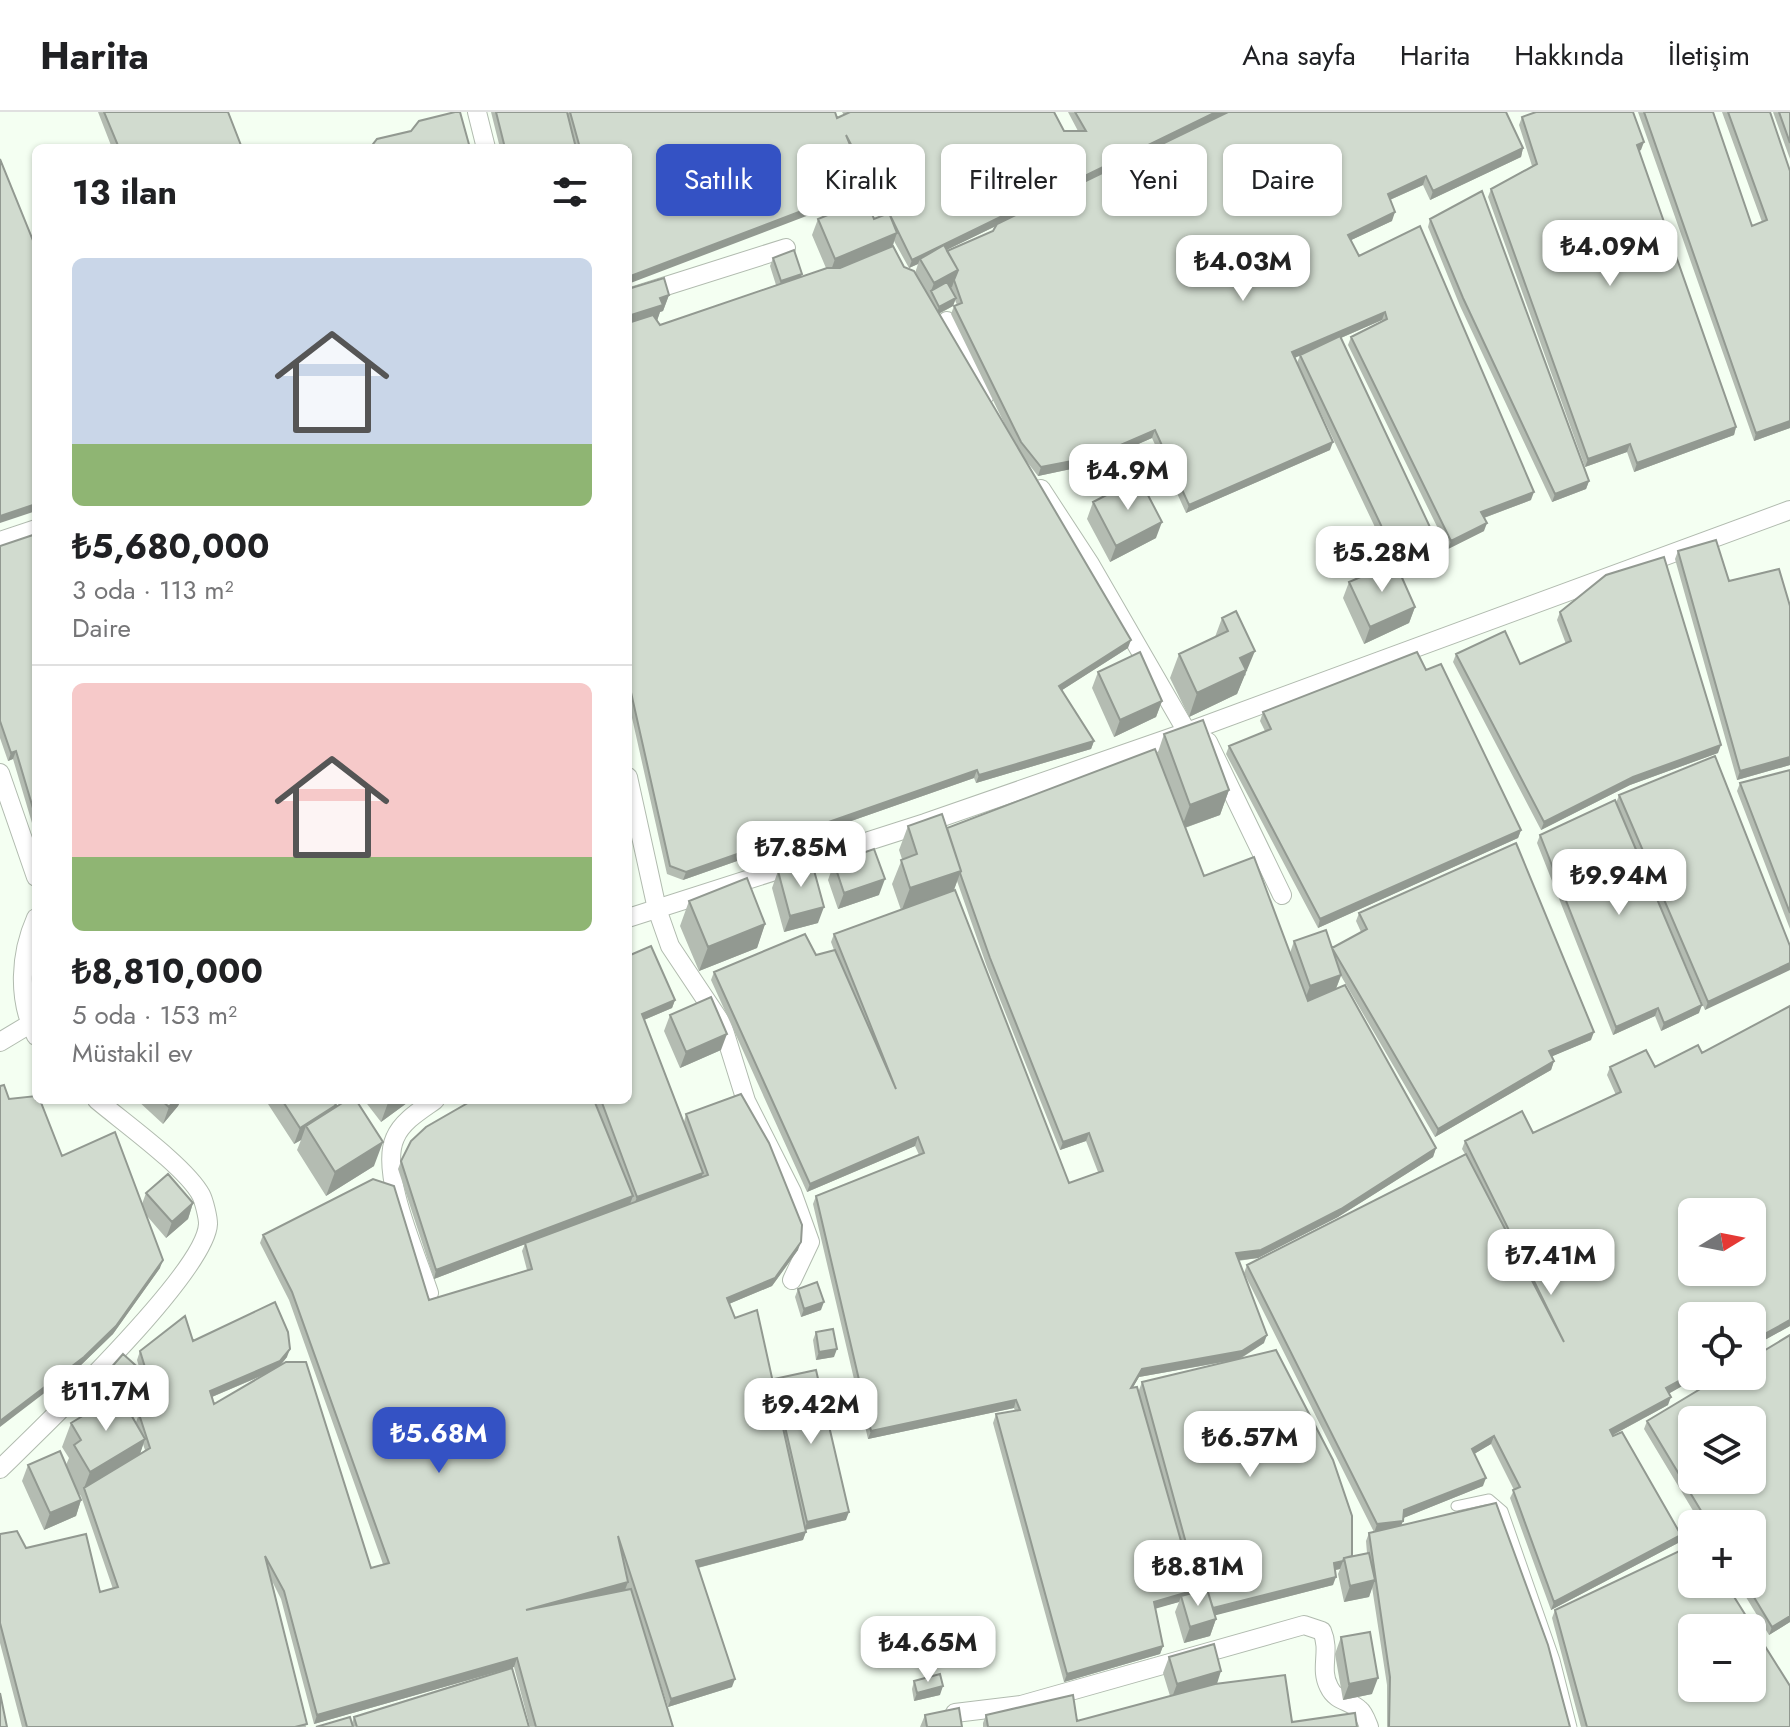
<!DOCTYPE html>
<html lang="tr">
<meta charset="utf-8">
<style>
:root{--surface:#fff;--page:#f6f6f6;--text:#202124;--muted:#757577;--line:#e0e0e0;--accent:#3452c4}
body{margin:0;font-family:Jost,sans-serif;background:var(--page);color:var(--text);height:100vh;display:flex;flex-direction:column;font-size:30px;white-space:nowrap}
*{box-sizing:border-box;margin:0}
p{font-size:26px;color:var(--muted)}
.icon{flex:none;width:44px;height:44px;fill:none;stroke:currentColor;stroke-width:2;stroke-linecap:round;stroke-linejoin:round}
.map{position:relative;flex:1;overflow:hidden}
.panel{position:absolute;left:32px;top:32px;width:600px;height:960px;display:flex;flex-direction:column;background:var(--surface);border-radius:12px;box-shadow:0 2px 6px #0004}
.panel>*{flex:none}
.banner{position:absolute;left:656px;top:32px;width:760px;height:72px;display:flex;gap:16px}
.needle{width:52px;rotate:80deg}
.fabs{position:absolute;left:1678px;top:1086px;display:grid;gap:16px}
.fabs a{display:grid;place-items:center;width:88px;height:88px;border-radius:12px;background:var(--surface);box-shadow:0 2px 6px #0004;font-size:40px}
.price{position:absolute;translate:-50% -68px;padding:0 18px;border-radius:16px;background:#fff;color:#222;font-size:26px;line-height:52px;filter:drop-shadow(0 2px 4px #0008)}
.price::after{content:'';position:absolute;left:50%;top:48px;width:24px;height:18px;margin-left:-12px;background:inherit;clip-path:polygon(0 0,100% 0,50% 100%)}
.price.current{background:var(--accent);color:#fff}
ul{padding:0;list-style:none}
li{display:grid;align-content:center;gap:16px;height:424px;padding:0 40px}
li+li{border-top:2px solid var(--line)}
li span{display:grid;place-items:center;height:248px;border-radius:12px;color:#555}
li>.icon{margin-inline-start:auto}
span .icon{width:144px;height:144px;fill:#fffc;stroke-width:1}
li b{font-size:34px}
h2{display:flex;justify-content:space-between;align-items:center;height:96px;padding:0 40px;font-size:34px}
.chip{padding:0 28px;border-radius:12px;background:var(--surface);box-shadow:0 2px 6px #0004;font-size:28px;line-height:72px}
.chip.current{background:var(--accent);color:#fff}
header{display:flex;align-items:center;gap:48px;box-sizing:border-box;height:112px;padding:0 40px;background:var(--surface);border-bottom:2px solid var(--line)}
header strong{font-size:38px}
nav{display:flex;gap:44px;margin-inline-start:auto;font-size:28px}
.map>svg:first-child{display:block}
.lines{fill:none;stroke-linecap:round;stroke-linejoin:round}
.lane-casing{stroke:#b1bbaf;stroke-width:11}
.street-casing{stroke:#b1bbaf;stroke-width:20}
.lane{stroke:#fff;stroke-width:9}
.street{stroke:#fff;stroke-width:18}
.wall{fill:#b4bcb2;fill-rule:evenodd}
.shaded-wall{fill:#929991}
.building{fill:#d1dbcf;stroke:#929991;stroke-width:2;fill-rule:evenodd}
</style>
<header>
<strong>Harita</strong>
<nav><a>Ana sayfa</a><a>Harita</a><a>Hakkında</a><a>İletişim</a></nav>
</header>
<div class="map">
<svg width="1790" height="1615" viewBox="0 0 1790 1615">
<rect width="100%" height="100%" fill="#f4fff2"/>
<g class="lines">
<defs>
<path id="lane" d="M1456,1394L1489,1387L1503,1399L1555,1548L1572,1615"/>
<path id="street" d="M477,0L486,36
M628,186L786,136
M947,209L985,283
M1041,377L1090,452L1187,620L1208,630L1282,783
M0,429L36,417
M0,661L36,765
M628,665L657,797L670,834L722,912L746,989L792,1080L810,1130L792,1168
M36,806C20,842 17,887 36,924
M628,806L925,711L1187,620L1790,398
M0,930L30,912
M429,1181C417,1144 379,1061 395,1026C402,1009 421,998 435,988
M0,1357C40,1318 206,1160 208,1112C208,1105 204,1089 201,1083C186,1055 123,1010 97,988
M955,1601L1021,1593L1304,1513L1322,1519C1331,1540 1319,1556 1329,1575C1336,1590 1350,1588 1360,1598C1364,1601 1367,1610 1369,1615"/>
</defs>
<!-- lane casing -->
<use href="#lane" class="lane-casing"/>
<!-- street casing -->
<use href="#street" class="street-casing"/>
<!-- lane -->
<use href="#lane" class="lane"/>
<!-- street -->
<use href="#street" class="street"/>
</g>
<!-- wall -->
<path class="wall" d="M98,0H228L242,36H112Z
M491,0H835L837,6L844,3L842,0H1054L1064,19H1078L1068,0H1506L1523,36L1521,45L1430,88L1423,73L1390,88L1392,109L1351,128L1359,144L1531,388L1484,406V419L1448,437L1348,233L1351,225L1382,209V208L1341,226L1434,438L1398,456L1415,495L1409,511L1364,532L1343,486L1349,470L1392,451L1297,251L1300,243L1295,245L1330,338L1186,401L1152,326L1090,353L1038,364L1024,346L1128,536L1062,578L1094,629L1091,637L976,671L974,666L683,768L667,762L628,588V177L669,183L663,199L660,200L657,208L660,213L776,173L770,154L773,146L801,165L826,156L812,123L818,107H874L881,104L866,75L864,82L628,36H500ZM996,114L993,119L947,139L946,138ZM894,129L909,156L918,152L915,161L904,155L893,134ZM955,188L957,193L954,194L951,202L1009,321L939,202L953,194Z
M1638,0H1713L1752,114L1762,110L1722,0H1770L1790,316L1754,329Z
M1773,0H1790V47Z
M1522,5L1641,38L1639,39L1736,315L1734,323L1634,360L1627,340L1585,355L1488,85L1491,77L1532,54L1519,13Z
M1430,107L1589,369L1586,377L1552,390L1460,194L1428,115Z
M1093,390L1156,426L1110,450L1087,407Z
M36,422V712L32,711L13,647L8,649L0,626V434Z
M1678,439L1729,469L1790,494V653L1737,668L1675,447Z
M1560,500L1718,641L1630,673L1541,718L1453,550L1456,542L1520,552L1566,532L1557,508Z
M1222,506L1246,563L1244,564L1237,582L1189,605L1170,566L1179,542L1215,525Z
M1426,558L1521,718L1518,726L1318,816L1226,642L1229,634L1265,619L1260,609L1263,600Z
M1098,560L1162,589L1156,605L1114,625L1092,576Z
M1164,622L1229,678L1220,703L1185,716L1204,764L1290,841L1294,829L1332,836L1361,820L1356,809L1359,801L1591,928L1552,944L1554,949L1551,958L1435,1025L1341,864L1336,877L1436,1036L1433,1045L1338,1105L1258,1146L1238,1149L1264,1231L1240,1247L1352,1444L1367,1441L1366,1429L1369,1421L1374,1420L1244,1161L1247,1153L1465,1042L1462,1037L1465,1029L1533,1021L1616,983L1607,963L1610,955H1655L1702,941L1790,894V1214L1752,1235V1204L1692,1264H1700L1669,1281L1668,1293L1613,1323L1681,1423L1678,1431L1551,1498L1510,1386L1514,1378L1491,1332L1474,1342L1483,1374L1403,1406L1401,1413L1570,1615H1387V1573L1372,1475L1369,1485L1344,1490L1338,1462L1340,1457L1335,1458L1333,1473L1214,1503L1216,1507L1210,1524L1184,1531L1175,1500L1179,1490L1155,1496L1163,1534L1160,1542L1064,1570L993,1311L996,1302L1015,1299L1014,1296L868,1327L813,1092L816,1084L919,1043L915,1034L807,1080L711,868L714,860L816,843L834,838L831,830L834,822L901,798L892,772L902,747L899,738L908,714L947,716L1157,643ZM957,769L987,855L1060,1038L1086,1029L1098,1060L1069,1071L954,778ZM1235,1248L1142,1270L1139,1278L1133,1275L1139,1265Z
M1790,658V817L1737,679L1740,671Z
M1619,683L1790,834L1705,898L1637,740L1699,901L1661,919L1655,904L1613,923L1537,731L1540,723L1616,691Z
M834,751L879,783L838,797L828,768Z
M778,759L818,811L784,820L772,776Z
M689,789L765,812L757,836L699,859L680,814Z
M628,844L675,888L672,896L644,908L684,1010L686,1002L798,1138L772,1174L729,1192L735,1206L773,1270L774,1267L846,1408L806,1418L803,1428L698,1456L732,1575L668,1595L642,1514L673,1615H530L514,1555L314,1612L281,1487L272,1469L306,1615H22L0,1531V1422L100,1480L113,1477L81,1384L77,1379L81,1388L76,1404L44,1418L22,1369L28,1353H66L69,1346L62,1335L71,1311L115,1285L103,1275L109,1258H140L137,1248L140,1239L193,1229L287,1245L280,1254L371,1456L383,1452L289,1188L260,1131L263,1123L429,1188L527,1158L522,1139L525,1132L434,1167L398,1057L401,1049L605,1016L595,988H628ZM266,1262L214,1292L212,1285ZM147,1280L151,1289L139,1302L136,1310L130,1302L146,1284ZM143,1332L145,1338L140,1342Z
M670,903L721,938L680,956L664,919Z
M9,987L62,1044L142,1092L146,1081L193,1091L188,1107L166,1126L147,1104L160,1156L113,1222L81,1253Z
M137,988H181L178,994L163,1012Z
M269,988H332L334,996L374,1054L326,1084L297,1038L301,1028L294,1032L268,992Z
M364,988H411L381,1010Z
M798,1177L821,1198L801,1205L795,1185Z
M816,1220L834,1245L816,1248L813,1228Z
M1790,1223V1510L1769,1523L1738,1472H1752V1412H1701L1644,1317L1647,1309Z
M1692,1472L1790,1615H1581L1552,1506L1555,1498Z
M1341,1525L1372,1582L1343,1588L1335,1542Z
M1169,1545L1217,1572L1292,1610L1357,1615H983V1611L986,1603L1077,1609L1170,1584L1163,1561Z
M914,1569L940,1583L914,1589L912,1577Z
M925,1603L962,1615H920Z
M354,1605L529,1615H316L352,1611Z"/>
<!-- shaded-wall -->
<path class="shaded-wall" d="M1216,0H1230L922,150L920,147L918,152L909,156L912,148Z
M1644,30L1641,38L1634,41L1637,33Z
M1523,36L1521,45L1430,88L1433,79Z
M1426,64L1423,73L1385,90L1388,82Z
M867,74L864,82L628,172V165Z
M1395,100L1392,109L1345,131L1348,123Z
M897,121L891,138L829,164L835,147Z
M958,158L952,175L933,184L931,179L934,171Z
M802,162L799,171L778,177L781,169Z
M669,183L663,199L660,200L657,209L628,218V204L660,186Z
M956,186L953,194L936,203L939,195Z
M1385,200L1382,208L1290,248L1292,240Z
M1790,309V316L1754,329L1756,321Z
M1736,315L1734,323L1634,360L1637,351Z
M1155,318L1152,326L1090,353L1038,364L1041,355Z
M1333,330L1330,338L1186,401L1189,393Z
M1630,332L1627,340L1585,355L1588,347Z
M1589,369L1586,377L1552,390L1555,382Z
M1534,380L1531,388L1478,408L1481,400Z
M36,392V399L0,411V404Z
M1162,410L1156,426L1110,450L1116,434Z
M1487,411L1484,419L1448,437L1451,429Z
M1437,430L1434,438L1395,457L1398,449Z
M1415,495L1409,511L1364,532L1370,515Z
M1131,528L1128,536L1056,582L1059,574Z
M1255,539L1237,582L1189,605L1197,581L1240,546Z
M1162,589L1156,605L1114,625L1120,608Z
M1094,629L1091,637L976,671L979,663Z
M1721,633L1718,641L1630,673L1541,718L1544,710L1633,665Z
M16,639L13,647L8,649L11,641Z
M1790,645V653L1737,668L1740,659Z
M977,658L974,666L683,768L686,760Z
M1229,678L1220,703L1181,717L1190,693Z
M1521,718L1518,726L1318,816L1320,807Z
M961,759L952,783L901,800L910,776Z
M885,767L879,783L838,797L844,781Z
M824,795L818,811L784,820L790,804Z
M765,812L757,836L699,859L708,835Z
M1790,851V858L1705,898L1708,890Z
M1341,863L1335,879L1304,890L1310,874Z
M675,888L672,896L639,910L642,902Z
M1702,893L1699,901L1661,919L1664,911Z
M1658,896L1655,904L1613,923L1616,915Z
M1594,920L1591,928L1546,947L1549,939Z
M727,922L721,938L680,956L686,940Z
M1554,949L1551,958L1435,1025L1438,1017Z
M175,988H181L178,994L163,1012L169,995Z
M389,988H411L381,1010Z
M336,993L330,1009L306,1014L301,1028L294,1032L300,1016Z
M1089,1021L1086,1029L1060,1038L1063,1030Z
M918,1025L915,1034L807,1080L810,1072Z
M383,1030L374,1054L326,1084L335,1060Z
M1436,1036L1433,1045L1338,1105L1258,1146L1233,1149L1236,1141Z
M703,1061L700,1070L634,1093L637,1085Z
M633,1084L630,1092L434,1167L436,1158Z
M193,1091L188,1107L166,1126L172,1110Z
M801,1130L798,1138L772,1174L724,1194L727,1186Z
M163,1148L160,1156L113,1222L81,1253L0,1315V1309Z
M824,1190L821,1198L801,1205L804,1197Z
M1790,1208V1214L1752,1235V1229Z
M1267,1223L1264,1231L1239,1247L1139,1265L1128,1284L1131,1276L1142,1257Z
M290,1237L287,1245L277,1257L207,1287L210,1279Z
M837,1237L834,1245L816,1248L819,1240Z
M1692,1262V1264H1700L1663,1285L1666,1276Z
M152,1268L146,1284L124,1310L129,1293Z
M1671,1285L1668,1293L1607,1326L1610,1318Z
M1016,1288L1014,1296L868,1327L871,1319Z
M1494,1324L1491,1332L1469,1345L1472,1337Z
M145,1327L137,1351L84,1376L90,1360Z
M1486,1366L1483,1374L1401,1407L1404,1398Z
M81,1388L76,1404L44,1418L50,1401Z
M849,1400L846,1408L804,1418L807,1410Z
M1403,1409L1400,1417L1374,1421L1377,1412Z
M806,1420L803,1428L693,1457L696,1449Z
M1681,1423L1678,1431L1551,1498L1554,1490Z
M1343,1449L1340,1457L1331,1459L1334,1451Z
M1336,1465L1333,1473L1209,1505L1212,1497Z
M1375,1468L1369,1485L1344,1490L1350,1474Z
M628,1470L625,1478L526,1498Z
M1195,1478L1192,1486L1181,1484L1179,1490L1151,1498L1154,1490Z
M1790,1504V1510L1769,1523L1772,1515Z
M1216,1507L1210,1524L1184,1531L1190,1515Z
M1163,1534L1160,1542L1064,1570L1067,1562Z
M517,1546L514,1555L314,1612L317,1603Z
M1221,1559L1216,1575L1171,1588L1177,1572Z
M1378,1566L1372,1582L1343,1588L1349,1572Z
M735,1567L732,1575L668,1595L671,1587Z
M943,1574L940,1583L914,1589L917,1581Z"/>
<!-- building -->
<path class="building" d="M104,0H228L242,36H119Z
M455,0H460L470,36H370L377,27L411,19L419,9Z
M496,0H567L576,36H505Z
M570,0H835L837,6L850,0H1054L1064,19H1086L1075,0H1216L912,148L889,101H887L846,23L867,74L628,165V36H580Z
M1228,0H1506L1523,36L1433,79L1426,64L1388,82L1395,100L1348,123L1359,144L1420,114L1534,380L1481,400L1487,411L1451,429L1351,225L1387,207L1385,200L1292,240L1333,330L1189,393L1155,318L1093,345L1041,355L1021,330L954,194L962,191L954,168L958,158L947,139L993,119L997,112Z
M1536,0H1633L1644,30L1637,33L1736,315L1637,351L1630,332L1588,347L1491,77L1537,52L1522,5Z
M1644,0H1713L1752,114L1767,108L1728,0H1770L1790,59V309L1756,321Z
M1779,0H1790V31Z
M0,47L36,136V392L0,404Z
M1482,79L1589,369L1555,382L1463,186L1430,107Z
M866,87L874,107L889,101L897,121L835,147L818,107Z
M944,133L958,158L934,171L920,147Z
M893,134L904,155L914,159L1131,528L1059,574L1094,629L979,663L977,658L686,760L670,754L628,567V211L653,203L660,213L827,156H840Z
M794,138L802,162L781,169L773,146Z
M664,166L669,183L660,186L663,193L628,204V177Z
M947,170L956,186L939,195L931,179Z
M1340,224L1437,430L1398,449L1300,243Z
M1139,366L1162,410L1116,434L1093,390Z
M36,422V703H35L16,639L11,641L0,609V434Z
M1716,428L1729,469L1779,457L1790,494V645L1740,659L1678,439Z
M1664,445L1721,633L1633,665L1544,710L1456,542L1505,519L1520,552L1571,529L1560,500L1606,463Z
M1395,450L1415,495L1370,515L1349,470Z
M1236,499L1255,539L1240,546L1246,558L1197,581L1179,542L1228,519L1222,506Z
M1140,540L1162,589L1120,608L1098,560Z
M1417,540L1426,558L1441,552L1521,718L1320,807L1229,634L1271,617L1263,600Z
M1203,608L1229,678L1190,693L1164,622Z
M1155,637L1204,764L1254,745L1308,889L1345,873L1436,1036L1341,1097L1261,1138L1236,1141L1267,1223L1242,1239L1142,1257L1131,1276L1137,1275L1195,1478L1154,1490L1163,1534L1067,1562L996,1302L1020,1298L1016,1288L871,1319L816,1084L924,1041L918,1025L810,1072L714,860L805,822L816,843L835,838L896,977L834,822L955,778L1069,1071L1103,1059L1089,1021L1063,1030L990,846L960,761L961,759L947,716Z
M1715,644L1790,834V851L1708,890L1619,683Z
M1790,658V801L1740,671Z
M1615,688L1702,893L1664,911L1658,896L1616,915L1540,723Z
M942,702L961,759L910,776L901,748L917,742L908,714Z
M1516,731L1594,920L1549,939L1554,949L1438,1017L1332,836L1367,817L1359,801Z
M874,737L885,767L844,781L834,751Z
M812,751L824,795L790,804L778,759Z
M747,766L765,812L708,835L689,789Z
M1326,818L1341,863L1310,874L1294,829Z
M651,834L675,888L642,902L703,1061L637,1085L601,988H628V844Z
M711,885L727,922L686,940L670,903Z
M1790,894V1208L1752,1229V1204H1692V1262L1666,1276L1671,1285L1610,1318L1613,1324L1622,1320L1681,1423L1554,1490L1513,1378L1520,1375L1494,1324L1472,1337L1486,1366L1404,1398L1403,1409L1377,1412L1247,1153L1466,1042L1564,1230L1465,1029L1522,999L1533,1021L1621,980L1610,955L1646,938L1655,955L1698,933L1702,941ZM1692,1100H1752V1160H1692Z
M4,973L9,987L36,984V988H40L62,1044L115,1020L163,1148L116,1214L84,1245L0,1309V974Z
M741,982L769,1031L802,1113L801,1130L775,1166L727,1186L735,1206L757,1198L806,1420L696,1449L735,1567L671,1587L618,1424L628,1470L526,1498L631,1477L673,1615H536L517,1546L317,1603L284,1479L265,1444L307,1612L295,1615H27L0,1511V1422L17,1419L26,1436L86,1422L100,1480L118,1475L84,1376L150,1336L139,1302L155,1285L150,1271L152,1268L148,1265L140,1239L185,1204L193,1229L275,1190L288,1220L290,1237L280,1249L210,1279L214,1292L286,1250H306L371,1456L389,1451L292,1180L263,1123L373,1067L394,1074L429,1188L532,1157L525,1131L708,1063L686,1002Z
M161,988H175L169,995Z
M282,988H332L336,993L300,1016Z
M347,988H356L383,1030L335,1060L306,1014Z
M473,988H594L633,1084L436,1158L401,1049L411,1029L426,1015Z
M168,1062L193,1091L172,1110L146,1081Z
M817,1170L824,1190L804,1197L798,1177Z
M833,1217L837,1237L819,1240L816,1220Z
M1790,1223V1504L1772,1515L1746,1472H1752V1412H1709L1647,1309L1722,1264H1752V1246ZM1692,1308H1752V1368H1692Z
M1276,1238L1333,1348L1352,1404V1444L1344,1446L1343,1449L1334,1451L1336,1465L1213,1496L1207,1477L1202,1478L1195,1464L1142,1270Z
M123,1242L152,1268L129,1293L119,1282H117L125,1273L109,1258Z
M816,1258L849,1400L807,1410L774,1267Z
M119,1282L145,1327L90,1360L74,1333L81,1328L71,1311Z
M60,1339L81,1388L50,1401L28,1353Z
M1496,1391L1548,1533L1570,1615H1389L1390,1565L1369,1421Z
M1692,1433V1472H1726L1790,1574V1615H1587L1555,1498ZM1692,1516H1752V1576H1692Z
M1369,1441L1375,1468L1350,1474L1344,1446Z
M1207,1477L1216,1507L1190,1515L1181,1484Z
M1370,1520L1378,1566L1349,1572L1341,1525Z
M1214,1532L1221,1559L1177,1572L1169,1545Z
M512,1556L529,1615H357L354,1605Z
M940,1562L943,1574L917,1581L914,1569Z
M1285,1563L1292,1610L1355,1601L1357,1615H988L986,1603L1073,1583L1077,1609L1215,1572Z
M0,1581L7,1615H0Z
M959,1596L962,1615H927L925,1603Z
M350,1605L353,1615H316Z"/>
</svg>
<div class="fabs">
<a><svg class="needle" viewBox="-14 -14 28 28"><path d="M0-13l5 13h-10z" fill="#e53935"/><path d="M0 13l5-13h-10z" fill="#757577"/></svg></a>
<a><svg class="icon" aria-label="locate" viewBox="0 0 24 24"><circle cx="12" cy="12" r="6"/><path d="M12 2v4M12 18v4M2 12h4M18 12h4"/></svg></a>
<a><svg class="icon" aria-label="layers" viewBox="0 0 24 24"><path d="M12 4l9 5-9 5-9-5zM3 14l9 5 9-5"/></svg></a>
<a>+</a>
<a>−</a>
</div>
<b class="price" style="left:1610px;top:176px">₺4.09M</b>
<b class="price" style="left:1243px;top:191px">₺4.03M</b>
<b class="price" style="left:1128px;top:400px">₺4.9M</b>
<b class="price" style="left:1382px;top:482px">₺5.28M</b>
<b class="price" style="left:801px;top:777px">₺7.85M</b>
<b class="price" style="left:1619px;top:805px">₺9.94M</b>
<b class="price" style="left:1551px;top:1185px">₺7.41M</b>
<b class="price" style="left:106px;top:1321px">₺11.7M</b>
<b class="price" style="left:811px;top:1334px">₺9.42M</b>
<b class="price current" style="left:439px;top:1363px">₺5.68M</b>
<b class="price" style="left:1250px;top:1367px">₺6.57M</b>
<b class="price" style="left:1198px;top:1496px">₺8.81M</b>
<b class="price" style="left:928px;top:1572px">₺4.65M</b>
<div class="banner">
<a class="chip current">Satılık</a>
<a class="chip">Kiralık</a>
<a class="chip">Filtreler</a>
<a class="chip">Yeni</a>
<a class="chip">Daire</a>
</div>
<section class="panel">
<h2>13 ilan<svg class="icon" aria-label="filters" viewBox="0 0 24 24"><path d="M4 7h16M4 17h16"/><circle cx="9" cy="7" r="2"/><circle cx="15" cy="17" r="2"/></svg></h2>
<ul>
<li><span style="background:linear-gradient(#c9d6e8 75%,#8fb573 0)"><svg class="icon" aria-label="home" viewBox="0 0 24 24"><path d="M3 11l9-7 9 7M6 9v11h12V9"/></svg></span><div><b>₺5,680,000</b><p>3 oda · 113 m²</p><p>Daire</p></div></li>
<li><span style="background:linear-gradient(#f6c9c9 70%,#8fb573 0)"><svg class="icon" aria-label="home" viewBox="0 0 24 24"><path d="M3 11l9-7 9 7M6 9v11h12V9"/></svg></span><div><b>₺8,810,000</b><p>5 oda · 153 m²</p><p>Müstakil ev</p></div></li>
</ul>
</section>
</div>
